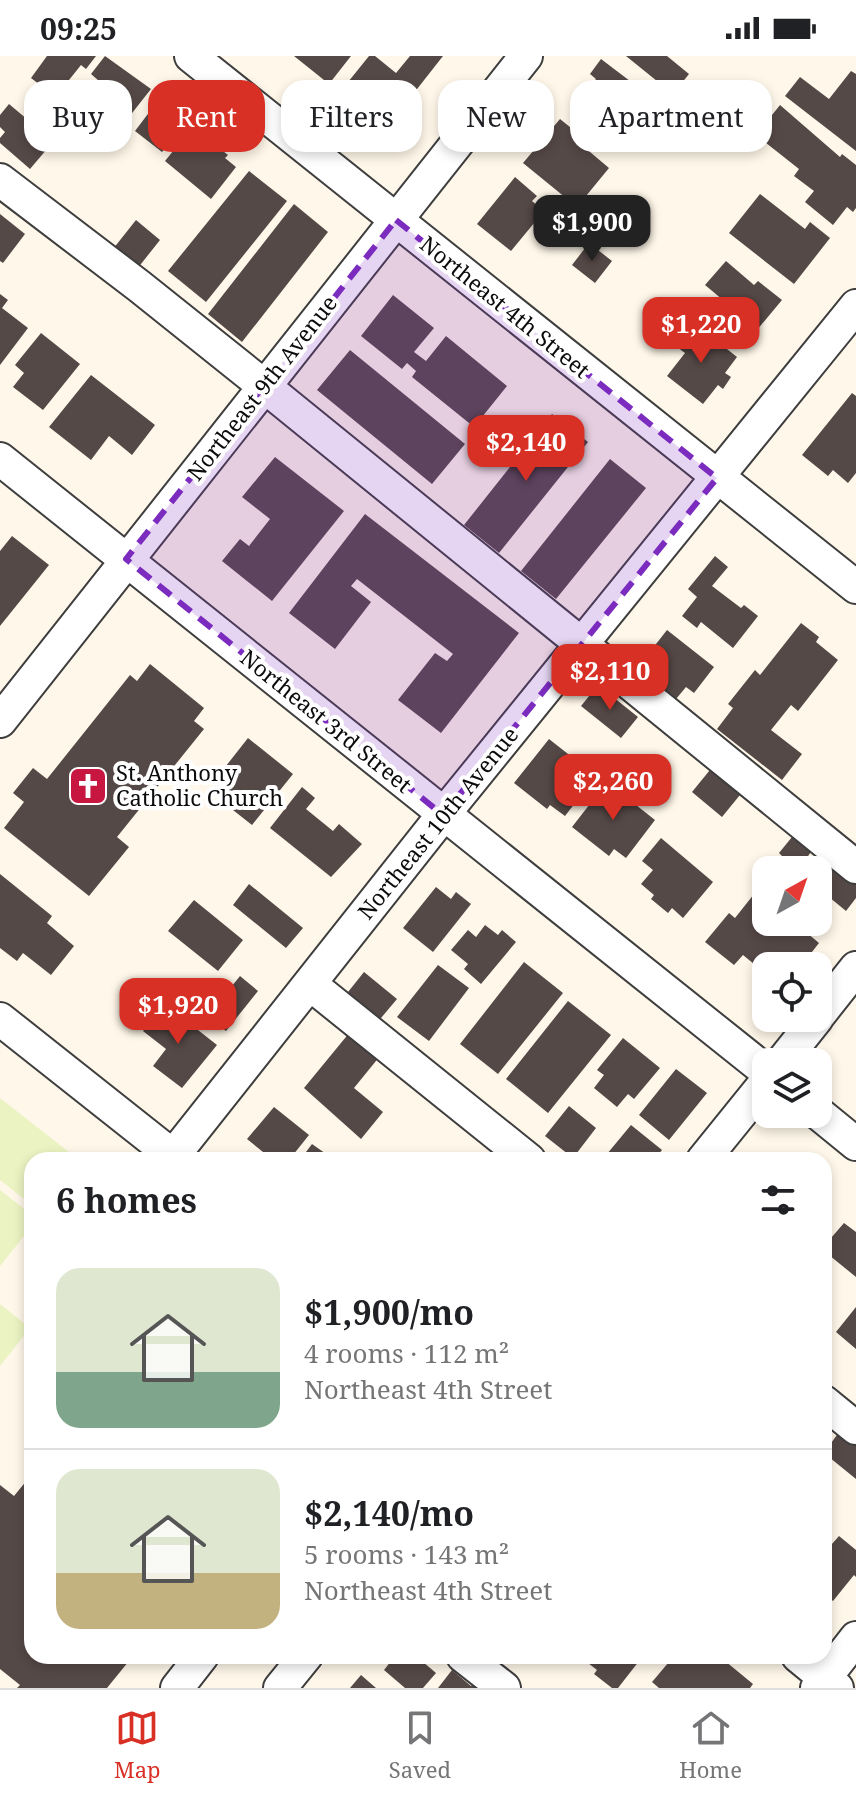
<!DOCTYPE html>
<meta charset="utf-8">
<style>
:root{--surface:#fff;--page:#f2f2f2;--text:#202124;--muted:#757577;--line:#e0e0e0;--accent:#d93025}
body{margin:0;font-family:"Noto Serif",serif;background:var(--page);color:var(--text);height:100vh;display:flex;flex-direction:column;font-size:30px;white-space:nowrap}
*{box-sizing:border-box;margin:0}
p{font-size:26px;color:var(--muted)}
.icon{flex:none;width:44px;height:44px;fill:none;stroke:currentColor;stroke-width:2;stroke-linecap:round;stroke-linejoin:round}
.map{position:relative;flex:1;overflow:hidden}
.sheet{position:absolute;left:24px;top:1096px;width:808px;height:512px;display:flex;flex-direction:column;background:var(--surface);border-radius:24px;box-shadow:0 4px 12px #0003}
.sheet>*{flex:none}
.guide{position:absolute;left:24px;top:24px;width:808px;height:72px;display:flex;gap:16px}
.needle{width:52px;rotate:40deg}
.fabs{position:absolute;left:752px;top:800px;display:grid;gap:16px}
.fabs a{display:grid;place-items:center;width:80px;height:80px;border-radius:16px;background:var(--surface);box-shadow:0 4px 12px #0003;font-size:40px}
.price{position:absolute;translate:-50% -68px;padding:0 18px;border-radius:16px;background:var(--accent);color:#fff;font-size:26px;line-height:52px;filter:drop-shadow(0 2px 4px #0008)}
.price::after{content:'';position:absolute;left:50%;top:48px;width:24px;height:18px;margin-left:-12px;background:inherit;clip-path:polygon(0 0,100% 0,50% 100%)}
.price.selected{background:#222;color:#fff}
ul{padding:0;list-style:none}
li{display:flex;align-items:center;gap:24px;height:200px;padding:0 32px}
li+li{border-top:2px solid var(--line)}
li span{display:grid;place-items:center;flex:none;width:224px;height:160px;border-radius:24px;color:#555}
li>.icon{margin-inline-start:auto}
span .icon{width:96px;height:96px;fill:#fffc;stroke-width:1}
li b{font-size:34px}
h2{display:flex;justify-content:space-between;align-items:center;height:96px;padding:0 32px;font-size:34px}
.pill{padding:0 28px;border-radius:24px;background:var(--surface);box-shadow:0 4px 12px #0003;font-size:28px;line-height:72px}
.pill.selected{background:var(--accent);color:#fff}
.status{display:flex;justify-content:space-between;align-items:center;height:56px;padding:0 40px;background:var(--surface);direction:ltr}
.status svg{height:22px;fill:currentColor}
.dock{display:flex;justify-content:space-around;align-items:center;height:112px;border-top:2px solid var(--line);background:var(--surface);font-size:22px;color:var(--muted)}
.dock a{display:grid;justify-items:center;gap:4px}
.dock .selected{color:var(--accent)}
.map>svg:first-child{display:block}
.pitch{fill:#ebf3c2}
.building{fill:#554947}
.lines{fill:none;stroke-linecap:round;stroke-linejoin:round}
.minor-casing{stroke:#3e3e3e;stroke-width:36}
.minor{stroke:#fff;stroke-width:32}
.marked{fill:#7b2cbf;fill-opacity:0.2;stroke:#7b2cbf;stroke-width:6;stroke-dasharray:16 10;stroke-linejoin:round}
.labels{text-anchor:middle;stroke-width:8;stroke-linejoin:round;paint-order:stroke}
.street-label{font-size:22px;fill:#0b0b0b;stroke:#fff}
.poi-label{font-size:22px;fill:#0b0b0b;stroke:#fff;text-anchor:start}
</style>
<div class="status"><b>09:25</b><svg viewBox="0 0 49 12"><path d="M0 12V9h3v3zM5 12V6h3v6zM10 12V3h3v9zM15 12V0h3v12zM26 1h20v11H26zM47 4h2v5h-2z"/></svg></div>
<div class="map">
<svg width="856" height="1632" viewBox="0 0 856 1632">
<rect width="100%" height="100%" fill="#fff7e9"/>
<!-- pitch -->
<path class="pitch" d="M0,1042L79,1104H32V1149L0,1124Z
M0,1134L32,1159V1170L0,1210Z
M0,1248L30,1272L0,1310Z"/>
<!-- building -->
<path class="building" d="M47,0H96L86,13L81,9L69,24L74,28L61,45L31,22Z
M105,0L151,33L125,66L89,38L99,25L91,18Z
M294,0H351L329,28Z
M369,0H375L396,17L410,0H443L388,70L362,49L356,57L336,41Z
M626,0H667L689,18L673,38Z
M601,3L672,57L656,78L648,71L633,90L607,70L603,76L573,53L596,23L590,18Z
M851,15L856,18V95L785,40L800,21L829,43Z
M157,46L185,68L162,96L135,75Z
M9,48L34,69L38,64L58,80L30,113L0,87V82L5,76L0,71V59Z
M780,49L840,101L842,98L856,109V152L853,156L847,151L833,169L805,146L814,135L794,120L799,113L756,79Z
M560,63L581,80L577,85L609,112L577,151L523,107Z
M190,74L211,91L214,88L228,99L225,102L236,111L211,143L165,105Z
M249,115L287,145L206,246L168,215Z
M515,121L537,140L532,145L544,155L511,195L477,168Z
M760,138L805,173L810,166L830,182L794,228L729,177Z
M294,148L328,176L242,286L208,258Z
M0,158L25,178L3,207L0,205Z
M136,164L160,184L137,213L113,193Z
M589,187L612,205L595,227L572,209Z
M726,205L754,229L758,225L782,244L746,287L712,258L723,244L705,229Z
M0,238L8,244L2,252L28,272L0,309Z
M393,239L434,272L414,296L426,305L446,280L507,330L474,371L412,321L416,315L407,307L402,313L361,280Z
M684,269L708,288L712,281L737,301L725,317L731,321L723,333L718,329L703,348L667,320L685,297L677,291L676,280Z
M41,277L80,308L43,354L13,331L24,317L15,309Z
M350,294L465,388L432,428L317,334Z
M91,319L155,369L132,399L109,380L91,404L49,371Z
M852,337L856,340V417L848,427L833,414L828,420L802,399Z
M552,358L588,386L499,497L464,469Z
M275,401L344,455L272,545L222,505L240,483L249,490L270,463L242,441Z
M610,403L646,432L556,543L521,515Z
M365,458L519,577L441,677L398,644L435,597L447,605L453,598L357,523L351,530L371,546L335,593L289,557Z
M12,480L49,509L0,570V495Z
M715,500L728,511L712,530L741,552L744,549L758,560L733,592L701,566L697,572L682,560L697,541L688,533Z
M801,567L819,581L816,586L838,604L798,655L791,649L771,674L802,698L782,724L717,673L733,652L728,648L755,614L760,619Z
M667,574L714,611L694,637L686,631L676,643L638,618L641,614L638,611Z
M150,608L204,652L194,665L204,673L117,781L129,791L89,840L4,772L24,746L13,737L33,712L47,723L130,619L137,625Z
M598,629L638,661L621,682L581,650Z
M248,682L293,718L252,769L219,743L238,720L226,710Z
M549,683L596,720L565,760L550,749L547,753L514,727Z
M714,709L744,734L722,761L692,736Z
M607,726L655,764L626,802L614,793L609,800L572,771Z
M302,731L315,742L306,753L333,775L339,768L362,788L331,821L270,772Z
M792,781L811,796L805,804L814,811L825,797L856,822V842L846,855L818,832V814H773L783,801L779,797Z
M661,782L713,826L683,862L672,852L668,857L651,843L654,839L641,828L653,814L642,805Z
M0,818L52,860L47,867L74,890L51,919L23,897L17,905L0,892Z
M766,823V866H794L819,887L801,910H766V918L743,899L734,909L705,886L729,857L735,862Z
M249,828L303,872L286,892L233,849Z
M436,831L451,843L456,836L471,848L433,896L403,872Z
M194,844L243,884L218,915L168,875Z
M485,869L498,879L502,874L516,886L481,928L464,913L468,908L451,894L468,874L476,881Z
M524,906L563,937L498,1018L460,988Z
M438,909L469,932L429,985L397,961Z
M364,916L397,943L376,968L344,941Z
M240,920L258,935L226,975L207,961Z
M568,945L611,979L548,1057L506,1023Z
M165,948L217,989L182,1032L153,1010L166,993L143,975Z
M350,976L380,1000L354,1032L383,1056L361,1083L304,1032Z
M623,982L660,1012L634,1043L628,1038L617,1051L594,1032L604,1019L597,1014Z
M676,1013L707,1037L669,1084L639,1059Z
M569,1050L596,1072L573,1102L545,1080Z
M274,1051L309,1079L289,1104H273L247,1083Z
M631,1069L662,1094L654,1104H602Z
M312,1088L329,1100L326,1104H300Z
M844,1167L856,1176V1221L824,1195V1190Z
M856,1251V1293L836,1276Z
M844,1369L856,1379V1423L824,1397Z
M32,1418V1540L28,1545L32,1548V1600H133L107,1632H17L20,1629L0,1613V1429L14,1440Z
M839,1480L856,1494V1521L854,1519L833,1545L828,1541L824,1546V1497Z
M395,1600H416L436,1617L423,1632H405L384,1614Z
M579,1600H643L618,1632H612L594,1618L597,1614Z
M674,1600H719L753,1628L750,1632H659L652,1626Z
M452,1614L471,1630L478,1621L491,1632H438Z
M361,1619L376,1632H350Z"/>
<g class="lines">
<defs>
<path id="minor" d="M191,0L856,531
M0,124L139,230L264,330L856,811
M0,403L766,1015
M0,665L526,0
M310,928L529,1104
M818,960L856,912
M0,963L178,1104
M782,1006L817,962
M818,1057L856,1088
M173,1100L443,759L856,250
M703,1104L766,1026
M824,1346L856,1372
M463,1600L504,1632
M798,1600L837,1632
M177,1632L202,1600
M280,1632L306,1600
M817,1632L856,1582"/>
</defs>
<!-- minor casing -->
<use href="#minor" class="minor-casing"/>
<!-- minor -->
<use href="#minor" class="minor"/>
</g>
<!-- marked area -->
<path class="marked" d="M396,164L717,422L443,759L126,503Z"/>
<!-- icons -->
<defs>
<symbol id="church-square" viewBox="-11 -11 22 22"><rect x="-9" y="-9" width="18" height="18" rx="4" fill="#c71740" stroke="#fff"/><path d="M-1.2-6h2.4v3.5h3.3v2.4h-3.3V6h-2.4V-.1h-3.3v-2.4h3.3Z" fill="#fff"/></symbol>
</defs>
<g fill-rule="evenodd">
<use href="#church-square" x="66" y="708" width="44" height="44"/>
</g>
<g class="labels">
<!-- street labels -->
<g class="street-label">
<text transform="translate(505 251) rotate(39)" y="8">Northeast 4th Street</text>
<text transform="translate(262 332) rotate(-52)" y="8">Northeast 9th Avenue</text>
<text transform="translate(326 665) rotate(39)" y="8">Northeast 3rd Street</text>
<text transform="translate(438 767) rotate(-51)" y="8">Northeast 10th Avenue</text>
</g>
<!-- poi labels -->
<g class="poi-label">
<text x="116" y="725">St. Anthony<tspan x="116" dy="25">Catholic Church</tspan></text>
</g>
</g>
</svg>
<div class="fabs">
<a><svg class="needle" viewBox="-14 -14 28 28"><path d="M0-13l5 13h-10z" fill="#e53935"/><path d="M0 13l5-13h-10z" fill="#757577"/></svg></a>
<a><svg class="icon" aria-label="locate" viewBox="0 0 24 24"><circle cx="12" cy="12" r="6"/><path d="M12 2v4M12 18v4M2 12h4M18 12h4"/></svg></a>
<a><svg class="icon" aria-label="layers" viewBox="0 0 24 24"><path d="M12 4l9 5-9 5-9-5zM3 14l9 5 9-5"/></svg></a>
</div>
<b class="price selected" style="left:592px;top:207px">$1,900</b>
<b class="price" style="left:701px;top:309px">$1,220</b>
<b class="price" style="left:526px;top:427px">$2,140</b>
<b class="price" style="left:610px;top:656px">$2,110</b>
<b class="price" style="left:613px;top:766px">$2,260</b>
<b class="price" style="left:178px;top:990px">$1,920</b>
<div class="guide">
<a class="pill">Buy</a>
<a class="pill selected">Rent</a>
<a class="pill">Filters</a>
<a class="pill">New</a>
<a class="pill">Apartment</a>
</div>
<section class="sheet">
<h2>6 homes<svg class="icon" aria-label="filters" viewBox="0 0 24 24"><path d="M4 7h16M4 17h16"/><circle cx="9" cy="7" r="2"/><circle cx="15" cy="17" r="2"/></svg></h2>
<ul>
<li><span style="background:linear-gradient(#dfe7d0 65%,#7fa58c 0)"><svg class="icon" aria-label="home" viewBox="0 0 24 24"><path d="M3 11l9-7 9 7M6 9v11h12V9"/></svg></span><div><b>$1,900/mo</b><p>4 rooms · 112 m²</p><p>Northeast 4th Street</p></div></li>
<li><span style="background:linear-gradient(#dfe7d0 65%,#c2b280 0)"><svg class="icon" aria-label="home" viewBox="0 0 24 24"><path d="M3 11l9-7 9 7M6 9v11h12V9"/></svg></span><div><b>$2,140/mo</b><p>5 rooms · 143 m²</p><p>Northeast 4th Street</p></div></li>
</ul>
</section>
</div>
<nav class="dock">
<a class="selected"><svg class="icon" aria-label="map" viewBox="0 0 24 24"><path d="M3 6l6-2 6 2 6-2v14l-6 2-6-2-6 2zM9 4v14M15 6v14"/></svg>Map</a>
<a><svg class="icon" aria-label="saved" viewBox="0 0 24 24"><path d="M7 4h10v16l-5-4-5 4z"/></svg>Saved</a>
<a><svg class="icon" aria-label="home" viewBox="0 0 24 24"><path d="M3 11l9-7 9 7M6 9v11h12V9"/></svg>Home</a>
</nav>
